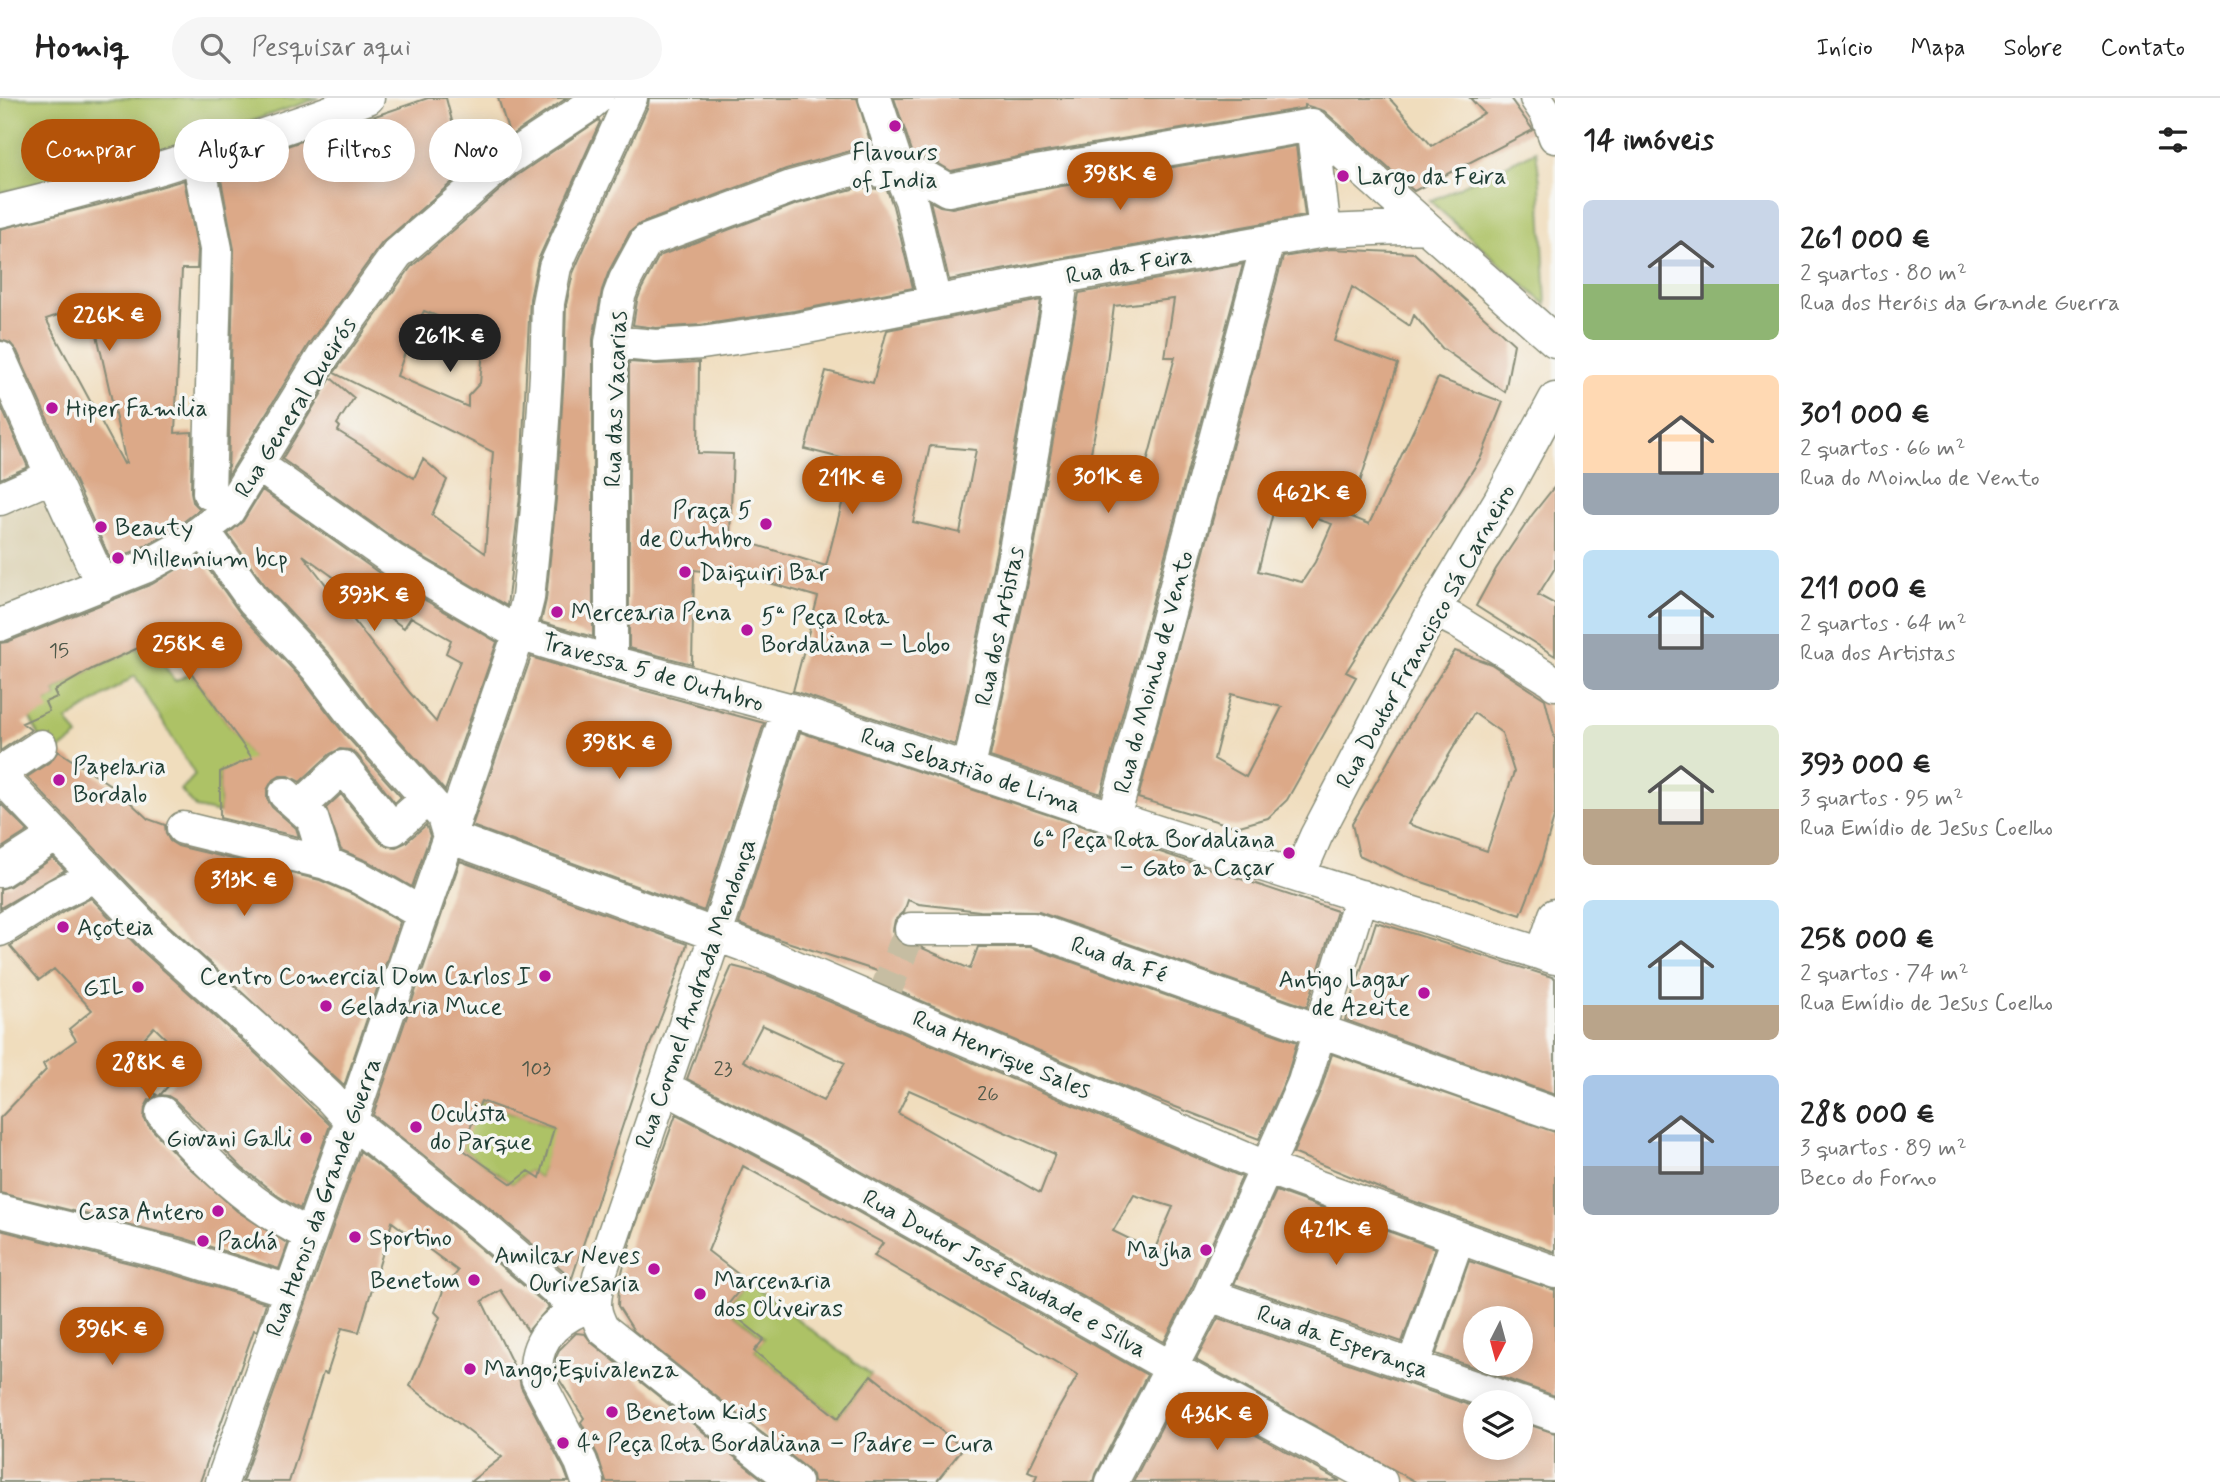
<!DOCTYPE html>
<html lang="pt">
<meta charset="utf-8">
<style>
:root{--surface:#fff;--page:#f6f6f6;--text:#222;--muted:#767676;--line:#e0e0e0;--accent:#b45309}
body{margin:0;font-family:Mynerve,sans-serif;background:var(--page);color:var(--text);height:100vh;display:flex;flex-direction:column;font-size:26px;white-space:nowrap}
*{box-sizing:border-box;margin:0}
p{font-size:23px;color:var(--muted)}
.icon{flex:none;width:38px;height:38px;fill:none;stroke:currentColor;stroke-width:2;stroke-linecap:round;stroke-linejoin:round}
.map{position:relative;flex:1;overflow:hidden}
.side{display:flex;flex-direction:column;background:var(--surface);width:665px}
.side>*{flex:none}
.hud{position:absolute;left:21px;top:21px;width:665px;height:63px;display:flex;gap:14px}
.needle{width:46px;rotate:186deg}
.fabs{position:absolute;left:1463px;top:1208px;display:grid;gap:14px}
.fabs a{display:grid;place-items:center;width:70px;height:70px;border-radius:50%;background:var(--surface);box-shadow:0 4px 18px #0003;font-size:35px}
.price{position:absolute;translate:-50% -60px;padding:0 16px;border-radius:24px;background:var(--accent);color:#fff;font-size:23px;line-height:46px;filter:drop-shadow(0 2px 4px #0008)}
.price::after{content:'';position:absolute;left:50%;top:42px;width:21px;height:16px;margin-left:-10px;background:inherit;clip-path:polygon(0 0,100% 0,50% 100%)}
.price.selected{background:#222;color:#fff}
ul{padding:0;list-style:none}
li{display:flex;align-items:center;gap:21px;height:175px;padding:0 28px}
li span{display:grid;place-items:center;flex:none;width:196px;height:140px;border-radius:10px;color:#555}
li>.icon{margin-inline-start:auto}
span .icon{width:84px;height:84px;fill:#fffc;stroke-width:1}
li b{font-size:30px}
h2{display:flex;justify-content:space-between;align-items:center;height:84px;padding:0 28px;font-size:30px}
.pill{padding:0 24px;border-radius:32px;background:var(--surface);box-shadow:0 4px 18px #0003;font-size:24px;line-height:63px}
.pill.selected{background:var(--accent);color:#fff}
header{display:flex;align-items:center;gap:42px;box-sizing:border-box;height:98px;padding:0 35px;background:var(--surface);border-bottom:2px solid var(--line)}
header strong{font-size:33px}
nav{display:flex;gap:38px;margin-inline-start:auto;font-size:24px}
.search{width:490px;height:63px;background:var(--page);display:flex;align-items:center;gap:18px;box-sizing:border-box;padding:0 24px;border-radius:38px;color:var(--muted);font-size:26px}
main{display:flex;flex:1;min-height:0}
.map>svg:first-child{display:block}
.built{fill:#dbd1b2}
.green{fill:#adc266;stroke:#66804d;stroke-width:2}
.building{fill:#dca988;fill-rule:evenodd}
.lines{fill:none;stroke-linecap:round;stroke-linejoin:round}
.street-tunnel{stroke:#c6bda2;stroke-width:32;stroke-dasharray:32 16;stroke-linecap:butt}
.street-casing{stroke:#888d78;stroke-width:35}
.street{stroke:#fff;stroke-width:32}
.poi-dot{fill:#b5179e;stroke:#f6f6f2;stroke-width:2.5}
.labels{text-anchor:middle;stroke-width:7;stroke-linejoin:round;paint-order:stroke}
.number-label{font-size:21px;fill:#4e5849}
.poi-label{font-size:24px;fill:#1f3d34;stroke:#f6f6f2;text-anchor:start}
.street-label{font-size:24px;fill:#1f3d34;stroke:#f6f6f2}
</style>
<header>
<strong>Homiq</strong>
<div class="search"><svg class="icon" aria-label="search" viewBox="0 0 24 24"><circle cx="10" cy="10" r="6"/><path d="M15 15l6 6"/></svg>Pesquisar aqui</div>
<nav><a>Início</a><a>Mapa</a><a>Sobre</a><a>Contato</a></nav>
</header>
<main>
<div class="map">
<svg width="1555" height="1384" viewBox="0 0 1555 1384">
<rect width="100%" height="100%" fill="#f6f6f2"/>
<filter id="ink" filterUnits="userSpaceOnUse"><feTurbulence type="fractalNoise" baseFrequency=".0143" numOctaves="2"/><feDisplacementMap in="SourceGraphic" scale="14" xChannelSelector="R" yChannelSelector="G"/><feConvolveMatrix kernelMatrix="1 2 1 2 8 2 1 2 1" color-interpolation-filters="sRGB"/></filter>
<filter id="wash" filterUnits="userSpaceOnUse"><feTurbulence type="fractalNoise" baseFrequency=".00686" numOctaves="4" result="noise"/><feDisplacementMap in="SourceGraphic" scale="28" xChannelSelector="R" yChannelSelector="G"/><feGaussianBlur stdDeviation="1.57" result="paint"/><feColorMatrix in="noise" values="0 0 0 0 0 0 0 0 0 0 0 0 0 0 0 0 0 1.4 0 .05"/><feComposite in="paint" operator="in"/></filter>
<g filter="url(#wash)">
<rect width="100%" height="100%" fill="#f0ddbd"/>
<!-- built -->
<path class="built" d="M48,385L93,484L0,520V407Z"/>
<!-- green -->
<path class="green" d="M0,0H319L178,48L0,95Z
M1536,53L1540,84L1546,207L1430,103Z
M149,545L175,583L191,575L271,685L220,674V715L196,710L181,692L195,677L135,578L67,622L78,638L58,653L42,643L30,621L45,604L57,599L54,593L92,571Z
M481,1003L556,1031L540,1080L529,1073L512,1086L453,1045Z
M747,1183L871,1277L838,1320L754,1253L764,1240L725,1210Z"/>
<g id="blocks">
<!-- building -->
<path class="building" d="M428,0H446L465,73L382,145L308,247L228,378L234,151L219,71Z
M498,0H567L510,38Z
M649,0H857L873,53L854,52L786,71L640,126L630,134L609,173L602,192L593,241V539L541,524L546,502L556,401L564,277L566,207L573,175L648,8Z
M894,0H1389L1432,48L1484,15L1470,0H1510L1533,32L1414,93L1324,13L1305,7V10L1027,57L951,73L934,63L914,59Z
M599,22L600,24L538,162L530,201L520,398L507,508L403,447L282,361L331,280L354,300L337,326L340,329L338,333L414,380L423,361L447,382L432,417L485,455L493,354L334,275L411,169L516,78ZM424,213L465,229L484,241L480,285L468,298V309L397,278L410,240Z
M1296,48L1305,118L1059,161L949,182L930,103L940,108L952,110L1033,93Z
M184,82L198,153L197,171H182L175,335L192,334L191,394L193,404L200,411L168,436L137,452L111,463L17,253L10,245L0,242V131L98,107ZM90,206L126,365L124,366L46,221Z
M860,89L887,92L893,108L913,190L794,213L700,227L656,230L633,227L637,203L642,190L659,158L797,106Z
M1331,151L1414,155L1514,246L1505,294L1442,250L1414,217L1410,228L1352,189L1334,243L1398,266L1349,418L1369,426L1438,280L1503,304L1481,359L1346,574L1356,579L1287,702L1268,720L1236,729L1138,700L1283,159ZM1275,407L1332,426L1315,464L1302,484L1258,473ZM1231,596L1282,609L1246,679L1214,661Z
M1243,166L1101,696L990,659L1032,461L1079,195ZM1174,201L1165,259H1175L1139,394L1085,385L1104,287L1114,208Z
M1041,202L996,454L955,647L793,593L818,499L742,477L694,472L692,566L629,550V264L657,266L699,264L698,355L733,356L730,439L826,468L853,363L805,351L826,273L873,285L887,232ZM930,348L976,352L960,435L913,424Z
M0,306L28,369L0,381Z
M1555,388V470L1538,497L1555,506V558L1476,508L1496,471L1532,417Z
M262,392L382,477L497,544L445,693L370,609L329,556L267,490L228,436L243,423ZM303,457L404,530L411,519L451,542L446,555L460,563L436,624L410,595Z
M199,458L240,515L302,581L342,633L401,699L395,705L357,657L350,652L340,651L330,656L300,684L289,678H280L272,683L267,692V701L272,709L296,730L299,739L220,720V674L252,660L173,549L158,559L149,545L92,571L54,593L57,599L45,604L49,613L22,625L31,632L0,653V545L7,544L152,486Z
M1455,553L1491,566L1545,601L1555,641V716L1541,765L1521,817L1404,778L1359,757L1352,726L1417,613ZM1474,615L1502,635L1514,674L1487,753L1408,726Z
M531,559L606,582L764,625L704,813L472,728Z
M800,634L1337,813L1307,909L1039,814L980,813L919,806L908,802L904,814L895,822L893,832L895,840L901,846L920,849L970,871L978,849H1030L1297,944L1287,978L1259,1041L1134,993L877,884L880,874L778,841L739,826Z
M58,653L115,690L148,721L165,727L166,736L170,743L178,748L320,782L352,796L400,824L344,988L165,824L27,679L51,663Z
M341,696L379,743L386,748L396,749L405,745L426,727L430,738L412,789L369,764L341,752L326,710Z
M0,705L28,733L0,751Z
M53,760L65,772L0,810V791L10,788Z
M460,763L687,846L673,889L646,957L572,1180L486,1107L373,1017ZM481,1003L554,1030L540,1080L529,1073L512,1086L462,1051Z
M91,800L140,851L247,947L330,1027L300,1111L278,1098L242,1070L175,1002L168,998L160,997L190,964L154,929L116,971L157,997L149,1002L145,1009L144,1020L148,1027L182,1063L237,1113L288,1146L279,1171L183,1140L0,1095V1020L46,972L43,966L76,942L69,931L92,912L54,871L39,882L10,848L65,813Z
M1376,824L1555,880V997L1345,922Z
M732,868L767,877L1242,1079L1192,1189L1164,1244L814,1047L687,981L711,915ZM762,927L845,965L823,1003L743,963ZM909,992L1055,1056L1040,1095L898,1015ZM1134,1097L1173,1109L1154,1153L1113,1133Z
M1332,956L1555,1034V1154L1396,1097L1293,1055L1321,991Z
M676,1016L796,1079L1147,1277L1096,1376L1094,1384H1034L1037,1377L1028,1373L1056,1315L1078,1277L874,1158L883,1145L743,1068L708,1153L747,1183L725,1210L764,1241L754,1253L838,1320L871,1277L963,1350L936,1384H813L812,1377L806,1370L634,1233L618,1208L619,1185L633,1135Z
M360,1053L462,1135L549,1209L528,1233L501,1192L482,1203L519,1279L521,1289L564,1371L569,1384H470L502,1359L410,1288L440,1219L435,1214L443,1193L458,1173L392,1124L359,1234L342,1230L327,1276L323,1275L289,1384H242Z
M1276,1093L1435,1150L1402,1244L1234,1186Z
M0,1132L173,1176L266,1205L257,1233L254,1232L200,1384H0Z
M1469,1163L1555,1192V1298L1436,1256ZM1475,1220H1521V1265H1475Z
M1218,1220L1475,1309V1349H1521V1324L1555,1335V1384H1416L1196,1262Z
M576,1235L585,1236L592,1245L766,1384H606L598,1358L581,1324L584,1320L555,1275L556,1259L560,1251Z
M1179,1295L1340,1383L1133,1384Z"/>
</g>
</g>
<g filter="url(#ink)">
<use href="#blocks" fill-opacity="0" stroke="#888d78" stroke-width="2"/>
<g class="lines">
<!-- street-tunnel -->
<path class="street-tunnel" d="M881,904L911,831"/>
<defs>
<path id="street" d="M875,0L900,76L911,102L935,204
M1536,0L1546,15L1555,39
M1312,27L1325,133
M198,60L216,151L209,395
M0,113C126,83 247,45 368,0
M1426,129L1555,243
M611,244L656,248L702,245L797,231L1062,179L1325,133L1426,129L1312,27
M0,260L52,378
M258,367L393,462L519,536L611,564L788,611L1114,720L1555,860
M0,401L52,378L102,487
M203,432L253,502L316,569L356,621L443,718L449,739L749,849L1277,1074L1555,1174
M1434,512L1456,523L1551,582L1555,586
M0,527L145,469L178,451L228,413L324,257L397,156L505,63L584,11L597,0
M611,564V244L619,198L625,182L646,143L791,89L859,70L925,79L948,92L1030,75L1312,27
M788,611L722,818L599,1179C595,1202 591,1209 603,1231L795,1384
M969,670L1014,458L1059,204L1062,179
M0,675L41,648
M0,678L152,837L259,933L330,1000L351,1023L474,1121L579,1211
M285,696L312,720L326,765
M300,709L343,669L393,731L427,701
M1114,720L1268,143
M183,730L326,765L360,780L423,816
M0,773L56,737
M1299,777L1316,738L1434,512L1500,402L1555,301
M911,831H1033L1555,1016
M0,832L56,797L94,778
M1542,856L1555,817
M664,989L805,1063L1181,1275L1381,1384
M162,1015C206,1064 250,1109 310,1137
M0,1113L178,1158L289,1193
M1209,1197L1517,1304
M1413,1267L1458,1140
M1521,1305L1555,1317
M222,1384L351,1023L519,536L528,500L538,400L546,276L548,205L555,169L631,0
M588,1384L581,1364L537,1280C531,1240 561,1217 595,1206
M1112,1384L1209,1197L1282,1035L1304,984L1361,798"/>
</defs>
<!-- street casing -->
<use href="#street" class="street-casing"/>
<!-- street -->
<use href="#street" class="street"/>
</g>
</g>
<!-- markers -->
<g class="poi-dot">
<circle cx="895" cy="28" r="7"/>
<circle cx="1343" cy="78" r="7"/>
<circle cx="52" cy="310" r="7"/>
<circle cx="766" cy="426" r="7"/>
<circle cx="101" cy="429" r="7"/>
<circle cx="118" cy="460" r="7"/>
<circle cx="685" cy="474" r="7"/>
<circle cx="557" cy="514" r="7"/>
<circle cx="747" cy="532" r="7"/>
<circle cx="59" cy="682" r="7"/>
<circle cx="1289" cy="755" r="7"/>
<circle cx="63" cy="829" r="7"/>
<circle cx="545" cy="878" r="7"/>
<circle cx="138" cy="889" r="7"/>
<circle cx="1424" cy="895" r="7"/>
<circle cx="326" cy="908" r="7"/>
<circle cx="416" cy="1029" r="7"/>
<circle cx="306" cy="1040" r="7"/>
<circle cx="218" cy="1113" r="7"/>
<circle cx="355" cy="1139" r="7"/>
<circle cx="203" cy="1143" r="7"/>
<circle cx="1206" cy="1152" r="7"/>
<circle cx="654" cy="1171" r="7"/>
<circle cx="474" cy="1182" r="7"/>
<circle cx="700" cy="1196" r="7"/>
<circle cx="470" cy="1271" r="7"/>
<circle cx="612" cy="1314" r="7"/>
<circle cx="563" cy="1345" r="7"/>
</g>
<g class="labels">
<!-- number labels -->
<g class="number-label">
<text x="59" y="559">15</text>
<text x="536" y="977">103</text>
<text x="723" y="977">23</text>
<text x="988" y="1002">26</text>
</g>
<!-- poi labels -->
<g class="poi-label">
<text x="895" y="62" text-anchor="middle">Flavours<tspan x="895" dy="28">of India</tspan></text>
<text x="1357" y="86">Largo da Feira</text>
<text x="66" y="318">Hiper Familia</text>
<text x="752" y="420" text-anchor="end">Praça 5<tspan x="752" dy="28">de Outubro</tspan></text>
<text x="115" y="437">Beauty</text>
<text x="132" y="468">Millennium bcp</text>
<text x="699" y="482">Daiquiri Bar</text>
<text x="571" y="522">Mercearia Pena</text>
<text x="761" y="526">5ª Peça Rota<tspan x="761" dy="28">Bordaliana – Lobo</tspan></text>
<text x="73" y="676">Papelaria<tspan x="73" dy="28">Bordalo</tspan></text>
<text x="1275" y="749" text-anchor="end">6ª Peça Rota Bordaliana<tspan x="1275" dy="28">– Gato a Caçar</tspan></text>
<text x="77" y="837">Açoteia</text>
<text x="531" y="886" text-anchor="end">Centro Comercial Dom Carlos I</text>
<text x="1410" y="889" text-anchor="end">Antigo Lagar<tspan x="1410" dy="28">de Azeite</tspan></text>
<text x="124" y="897" text-anchor="end">GIL</text>
<text x="340" y="916">Geladaria Muce</text>
<text x="430" y="1023">Oculista<tspan x="430" dy="28">do Parque</tspan></text>
<text x="292" y="1048" text-anchor="end">Giovani Galli</text>
<text x="204" y="1121" text-anchor="end">Casa Antero</text>
<text x="369" y="1147">Sportino</text>
<text x="217" y="1151">Pachá</text>
<text x="1192" y="1160" text-anchor="end">Majha</text>
<text x="640" y="1165" text-anchor="end">Amilcar Neves<tspan x="640" dy="28">Ourivesaria</tspan></text>
<text x="460" y="1190" text-anchor="end">Benetom</text>
<text x="714" y="1190">Marcenaria<tspan x="714" dy="28">dos Oliveiras</tspan></text>
<text x="484" y="1279">Mango;Equivalenza</text>
<text x="626" y="1322">Benetom Kids</text>
<text x="577" y="1353">4ª Peça Rota Bordaliana – Padre – Cura</text>
</g>
<!-- street labels -->
<g class="street-label">
<text transform="translate(1129 167) rotate(-10)" y="8">Rua da Feira</text>
<text transform="translate(615 301) rotate(-88)" y="8">Rua das Vacarias</text>
<text transform="translate(295 309) rotate(-58)" y="8">Rua General Queirós</text>
<text transform="translate(999 528) rotate(-78)" y="8">Rua dos Artistas</text>
<text transform="translate(1425 538) rotate(-61)" y="8">Rua Doutor Francisco Sá Carneiro</text>
<text transform="translate(653 574) rotate(16)" y="8">Travessa 5 de Outubro</text>
<text transform="translate(1153 574) rotate(-75)" y="8">Rua do Moinho de Vento</text>
<text transform="translate(971 672) rotate(18)" y="8">Rua Sebastião de Lima</text>
<text transform="translate(1119 861) rotate(19)" y="8">Rua da Fé</text>
<text transform="translate(695 895) rotate(-71)" y="8">Rua Coronel Andrada Mendonça</text>
<text transform="translate(1002 956) rotate(23)" y="8">Rua Henrique Sales</text>
<text transform="translate(323 1099) rotate(-70)" y="8">Rua Herois da Grande Guerra</text>
<text transform="translate(1005 1175) rotate(29)" y="8">Rua Doutor José Saudade e Silva</text>
<text transform="translate(1343 1243) rotate(19)" y="8">Rua da Esperança</text>
</g>
</g>
</svg>
<div class="fabs">
<a><svg class="needle" viewBox="-14 -14 28 28"><path d="M0-13l5 13h-10z" fill="#e53935"/><path d="M0 13l5-13h-10z" fill="#767676"/></svg></a>
<a><svg class="icon" aria-label="layers" viewBox="0 0 24 24"><path d="M12 4l9 5-9 5-9-5zM3 14l9 5 9-5"/></svg></a>
</div>
<b class="price" style="left:1120px;top:114px">398K €</b>
<b class="price" style="left:109px;top:255px">226K €</b>
<b class="price selected" style="left:450px;top:276px">261K €</b>
<b class="price" style="left:1108px;top:417px">301K €</b>
<b class="price" style="left:852px;top:418px">211K €</b>
<b class="price" style="left:1312px;top:433px">462K €</b>
<b class="price" style="left:374px;top:535px">393K €</b>
<b class="price" style="left:189px;top:584px">258K €</b>
<b class="price" style="left:619px;top:683px">398K €</b>
<b class="price" style="left:244px;top:820px">313K €</b>
<b class="price" style="left:149px;top:1003px">288K €</b>
<b class="price" style="left:1336px;top:1169px">421K €</b>
<b class="price" style="left:112px;top:1269px">396K €</b>
<b class="price" style="left:1217px;top:1354px">436K €</b>
<div class="hud">
<a class="pill selected">Comprar</a>
<a class="pill">Alugar</a>
<a class="pill">Filtros</a>
<a class="pill">Novo</a>
</div>
</div>
<section class="side">
<h2>14 imóveis<svg class="icon" aria-label="filters" viewBox="0 0 24 24"><path d="M4 7h16M4 17h16"/><circle cx="9" cy="7" r="2"/><circle cx="15" cy="17" r="2"/></svg></h2>
<ul>
<li><span style="background:linear-gradient(#c9d6e8 60%,#8fb573 0)"><svg class="icon" aria-label="home" viewBox="0 0 24 24"><path d="M3 11l9-7 9 7M6 9v11h12V9"/></svg></span><div><b>261 000 €</b><p>2 quartos · 80 m²</p><p>Rua dos Heróis da Grande Guerra</p></div></li>
<li><span style="background:linear-gradient(#ffd9b3 70%,#9aa5b1 0)"><svg class="icon" aria-label="home" viewBox="0 0 24 24"><path d="M3 11l9-7 9 7M6 9v11h12V9"/></svg></span><div><b>301 000 €</b><p>2 quartos · 66 m²</p><p>Rua do Moinho de Vento</p></div></li>
<li><span style="background:linear-gradient(#bfe0f5 60%,#9aa5b1 0)"><svg class="icon" aria-label="home" viewBox="0 0 24 24"><path d="M3 11l9-7 9 7M6 9v11h12V9"/></svg></span><div><b>211 000 €</b><p>2 quartos · 64 m²</p><p>Rua dos Artistas</p></div></li>
<li><span style="background:linear-gradient(#dfe7d0 60%,#b9a48a 0)"><svg class="icon" aria-label="home" viewBox="0 0 24 24"><path d="M3 11l9-7 9 7M6 9v11h12V9"/></svg></span><div><b>393 000 €</b><p>3 quartos · 95 m²</p><p>Rua Emídio de Jesus Coelho</p></div></li>
<li><span style="background:linear-gradient(#bfe0f5 75%,#b9a48a 0)"><svg class="icon" aria-label="home" viewBox="0 0 24 24"><path d="M3 11l9-7 9 7M6 9v11h12V9"/></svg></span><div><b>258 000 €</b><p>2 quartos · 74 m²</p><p>Rua Emídio de Jesus Coelho</p></div></li>
<li><span style="background:linear-gradient(#a9c7e8 65%,#9aa5b1 0)"><svg class="icon" aria-label="home" viewBox="0 0 24 24"><path d="M3 11l9-7 9 7M6 9v11h12V9"/></svg></span><div><b>288 000 €</b><p>3 quartos · 89 m²</p><p>Beco do Forno</p></div></li>
</ul>
</section>
</main>
